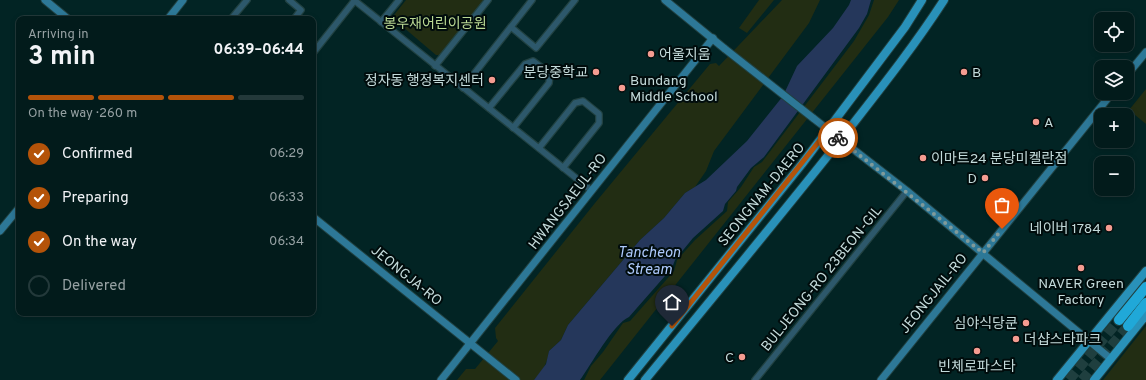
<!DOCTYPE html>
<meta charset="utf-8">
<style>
:root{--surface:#021b1b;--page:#102828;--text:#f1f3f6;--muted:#96a1a3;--line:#23393a;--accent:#b45309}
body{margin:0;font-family:Overpass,"Noto Sans KR",sans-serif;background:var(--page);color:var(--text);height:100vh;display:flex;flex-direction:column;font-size:15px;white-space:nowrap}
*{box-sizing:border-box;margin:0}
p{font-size:13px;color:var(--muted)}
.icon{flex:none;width:22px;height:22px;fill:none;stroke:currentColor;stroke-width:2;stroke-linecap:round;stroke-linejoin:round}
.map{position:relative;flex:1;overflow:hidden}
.sheet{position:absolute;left:16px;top:16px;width:300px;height:300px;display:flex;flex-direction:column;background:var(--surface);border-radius:8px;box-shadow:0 2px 6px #0003,0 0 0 1px var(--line)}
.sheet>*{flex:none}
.controls{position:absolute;left:1094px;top:12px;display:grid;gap:8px}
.controls a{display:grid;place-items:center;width:40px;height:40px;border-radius:8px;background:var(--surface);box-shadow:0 2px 6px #0003,0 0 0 1px var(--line);font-size:20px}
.pin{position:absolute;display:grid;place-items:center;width:34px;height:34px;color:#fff;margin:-41px -17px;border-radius:50% 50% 50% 0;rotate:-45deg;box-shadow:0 0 4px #0007}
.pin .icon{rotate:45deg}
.courier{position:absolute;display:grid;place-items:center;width:40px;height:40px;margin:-20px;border:3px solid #b45309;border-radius:50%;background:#fff;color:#222;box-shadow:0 1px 5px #0007}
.head em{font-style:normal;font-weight:700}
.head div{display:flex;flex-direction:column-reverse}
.head{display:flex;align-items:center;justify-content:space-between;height:68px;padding:0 12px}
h1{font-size:26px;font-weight:700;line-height:30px}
.bar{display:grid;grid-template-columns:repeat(4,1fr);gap:6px 4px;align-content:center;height:48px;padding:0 12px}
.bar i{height:5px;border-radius:3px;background:var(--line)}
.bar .on{background:var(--accent)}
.bar p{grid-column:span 4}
ol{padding:0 12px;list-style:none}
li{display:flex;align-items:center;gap:12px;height:44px}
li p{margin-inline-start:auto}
li .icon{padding:4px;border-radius:50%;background:var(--accent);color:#fff;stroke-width:4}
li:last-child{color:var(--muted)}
li i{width:22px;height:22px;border:2px solid var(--line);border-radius:50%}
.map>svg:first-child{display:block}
</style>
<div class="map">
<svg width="1146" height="380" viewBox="0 0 1146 380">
<rect width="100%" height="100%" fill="#022424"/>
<g fill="#222d13">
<polygon points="406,0 484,0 440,55 436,55 396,21 394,15"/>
<polygon points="759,0 774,0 747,33 739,28"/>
<path d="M 782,0 L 820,0 L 809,23 L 714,151 L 706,171 L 695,187 L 685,193 L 664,218 L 640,240 L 568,325 L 561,340 L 549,351 C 548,363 542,371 534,380 L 457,380 L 466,369 L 475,369 L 498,341 L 496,338 L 495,328 L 595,203 L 710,64 L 716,63 L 719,66 Z"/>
<polygon points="874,0 899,0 888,17 600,380 584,380 591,366 603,352 623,323 630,321 674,271 677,260 695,240 727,211 728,202 741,187 754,167 762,162 854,41 869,15"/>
<polygon points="1146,89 1146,124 1129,110"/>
<polygon points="1146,326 1146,380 1103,380"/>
</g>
<path fill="#25375b" d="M 851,0 L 871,0 L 867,14 L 859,28 L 764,157 L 751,168 L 737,187 L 736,191 L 725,204 L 723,211 L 693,238 L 675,260 L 672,268 L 629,317 C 613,324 591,365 580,380 L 534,380 L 546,364 L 549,351 L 561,340 L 568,325 L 640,240 L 664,218 L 685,193 L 706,180 L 747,141 L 783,96 L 797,66 L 833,28 L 849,5 Z"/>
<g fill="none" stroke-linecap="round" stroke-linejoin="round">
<g stroke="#1f3f3f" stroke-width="10" stroke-dasharray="10 5" stroke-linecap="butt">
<polyline points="1069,380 1119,320"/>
<polyline points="1082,380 1128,326"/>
</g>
<g stroke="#214141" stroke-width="8">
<g id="street">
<polyline points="289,0 301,10 294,19"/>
<polyline points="354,0 591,190"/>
<polyline points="231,19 247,0"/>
<polyline points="381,22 399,0"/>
<polyline points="511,27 536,48 575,0"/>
<polyline points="313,53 355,0"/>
<polyline points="435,66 488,0"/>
<polyline points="463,88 532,0"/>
<polyline points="489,108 525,64 533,61 550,74 549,83 513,128"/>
<polyline points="539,148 575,103 583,101 599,114 599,123 563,168"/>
<polyline points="755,380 907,191"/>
</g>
</g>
<g stroke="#214141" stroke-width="9">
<g id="secondary">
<polyline points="45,0 68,19"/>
<polyline points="665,0 725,49"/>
<polyline points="168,19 183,0"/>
<polyline points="1127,75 1146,52"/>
<polyline points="813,118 907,191 1111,359"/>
<polyline points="313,217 516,380"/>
<polyline points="0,231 19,208"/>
<polyline points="441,380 713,38"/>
<polyline points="881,380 1112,93"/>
</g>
</g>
<g stroke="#214141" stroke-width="10">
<g id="primary">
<polyline points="628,380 802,164 905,27 922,0"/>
<path d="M 645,380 C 711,300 777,220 842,138 C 877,93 913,48 944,0"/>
<polyline points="1057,380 1146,271"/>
<polyline points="1094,380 1146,315"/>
</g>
</g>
<g stroke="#214141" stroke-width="12">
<g id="highway">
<polyline points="1119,320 1146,287"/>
<polyline points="1128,326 1146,303"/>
</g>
</g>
<use href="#street" stroke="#2d586b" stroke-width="5.5"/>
<use href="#secondary" stroke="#2d7897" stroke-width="7"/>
<use href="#primary" stroke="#2991b9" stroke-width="8"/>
<use href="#highway" stroke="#20a8d8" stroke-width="10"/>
<g stroke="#214141" stroke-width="9" stroke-linecap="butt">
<polyline id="secondary-bridge" points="725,49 813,118"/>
</g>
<use href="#secondary-bridge" stroke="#2d7897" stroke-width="7"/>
</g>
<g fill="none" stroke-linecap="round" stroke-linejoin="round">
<polyline stroke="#7f9a9a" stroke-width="4" stroke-dasharray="0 7.2" points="838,138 983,253 1002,229"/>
<polyline stroke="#b45309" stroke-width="5" points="672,326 828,130 838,138"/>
</g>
<g fill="#f59c91" stroke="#000c0c" stroke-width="1.5">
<circle cx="651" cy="54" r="4"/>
<circle cx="596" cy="72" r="4"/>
<circle cx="964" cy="72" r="4"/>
<circle cx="492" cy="80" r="4"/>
<circle cx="622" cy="88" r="4"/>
<circle cx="1036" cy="122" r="4"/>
<circle cx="923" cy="158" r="4"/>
<circle cx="985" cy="178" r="4"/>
<circle cx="1109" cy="228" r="4"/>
<circle cx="1081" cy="268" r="4"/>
<circle cx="1026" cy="323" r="4"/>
<circle cx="1016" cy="339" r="4"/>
<circle cx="977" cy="351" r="4"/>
<circle cx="742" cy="357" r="4"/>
</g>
<g text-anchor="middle" stroke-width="4" stroke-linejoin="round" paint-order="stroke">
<g font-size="14" fill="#bad994" stroke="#000c0c">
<text x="435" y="28">봉우재어린이공원</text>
</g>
<g font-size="14" fill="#c3dada" stroke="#000c0c" text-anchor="start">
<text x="659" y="59">어울지움</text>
<text x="588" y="77" text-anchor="end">분당중학교</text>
<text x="972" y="77">B</text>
<text x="484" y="85" text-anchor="end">정자동 행정복지센터</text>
<text x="630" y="85">Bundang<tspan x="630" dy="16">Middle School</tspan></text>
<text x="1044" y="127">A</text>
<text x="931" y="163">이마트24 분당미켈란점</text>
<text x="977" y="183" text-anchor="end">D</text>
<text x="1101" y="233" text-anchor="end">네이버 1784</text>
<text x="1081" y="288" text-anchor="middle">NAVER Green<tspan x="1081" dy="16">Factory</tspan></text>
<text x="1018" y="328" text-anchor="end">심야식당쿤</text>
<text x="1024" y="344">더샵스타파크</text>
<text x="734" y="362" text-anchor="end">C</text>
<text x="977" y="371" text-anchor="middle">빈체로파스타</text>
</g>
<g font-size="14" fill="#c3dada" stroke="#000c0c">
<text transform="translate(761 194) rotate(-51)" y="5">SEONGNAM-DAERO</text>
<text transform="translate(567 201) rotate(-52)" y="5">HWANGSAEUL-RO</text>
<text transform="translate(407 275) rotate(39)" y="5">JEONGJA-RO</text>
<text transform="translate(821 278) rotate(-51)" y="5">BULJEONG-RO 23BEON-GIL</text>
<text transform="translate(933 293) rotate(-51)" y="5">JEONGJAIL-RO</text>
</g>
<g font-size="15" font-style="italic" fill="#adc9fc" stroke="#000c0c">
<text x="649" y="257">Tancheon<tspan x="649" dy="17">Stream</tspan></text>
</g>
</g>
</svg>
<div class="controls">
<a><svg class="icon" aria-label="locate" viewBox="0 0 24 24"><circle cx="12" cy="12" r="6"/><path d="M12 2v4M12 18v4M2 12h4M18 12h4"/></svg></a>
<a><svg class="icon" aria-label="layers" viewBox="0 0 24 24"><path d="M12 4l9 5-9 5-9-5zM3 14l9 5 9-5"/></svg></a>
<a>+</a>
<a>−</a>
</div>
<div class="pin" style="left:1002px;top:229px;background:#ea580c"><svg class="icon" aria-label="bag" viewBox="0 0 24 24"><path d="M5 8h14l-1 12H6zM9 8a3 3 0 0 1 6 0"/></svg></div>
<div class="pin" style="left:672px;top:326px;background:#1f2937"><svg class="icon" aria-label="home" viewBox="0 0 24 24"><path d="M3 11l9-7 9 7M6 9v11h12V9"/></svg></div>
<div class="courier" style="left:838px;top:138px"><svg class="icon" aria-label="bike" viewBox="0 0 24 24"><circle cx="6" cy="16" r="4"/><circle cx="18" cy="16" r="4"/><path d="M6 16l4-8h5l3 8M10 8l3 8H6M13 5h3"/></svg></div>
<section class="sheet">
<div class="head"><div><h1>3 min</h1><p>Arriving in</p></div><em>06:39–06:44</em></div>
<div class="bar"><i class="on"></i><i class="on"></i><i class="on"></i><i></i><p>On the way · 260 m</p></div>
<ol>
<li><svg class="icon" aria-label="check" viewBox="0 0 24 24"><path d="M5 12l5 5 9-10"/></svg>Confirmed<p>06:29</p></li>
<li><svg class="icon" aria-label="check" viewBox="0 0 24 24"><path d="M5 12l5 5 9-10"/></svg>Preparing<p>06:33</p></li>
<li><svg class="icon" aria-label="check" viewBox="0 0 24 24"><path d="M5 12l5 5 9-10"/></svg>On the way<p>06:34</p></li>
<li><i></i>Delivered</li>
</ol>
</section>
</div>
